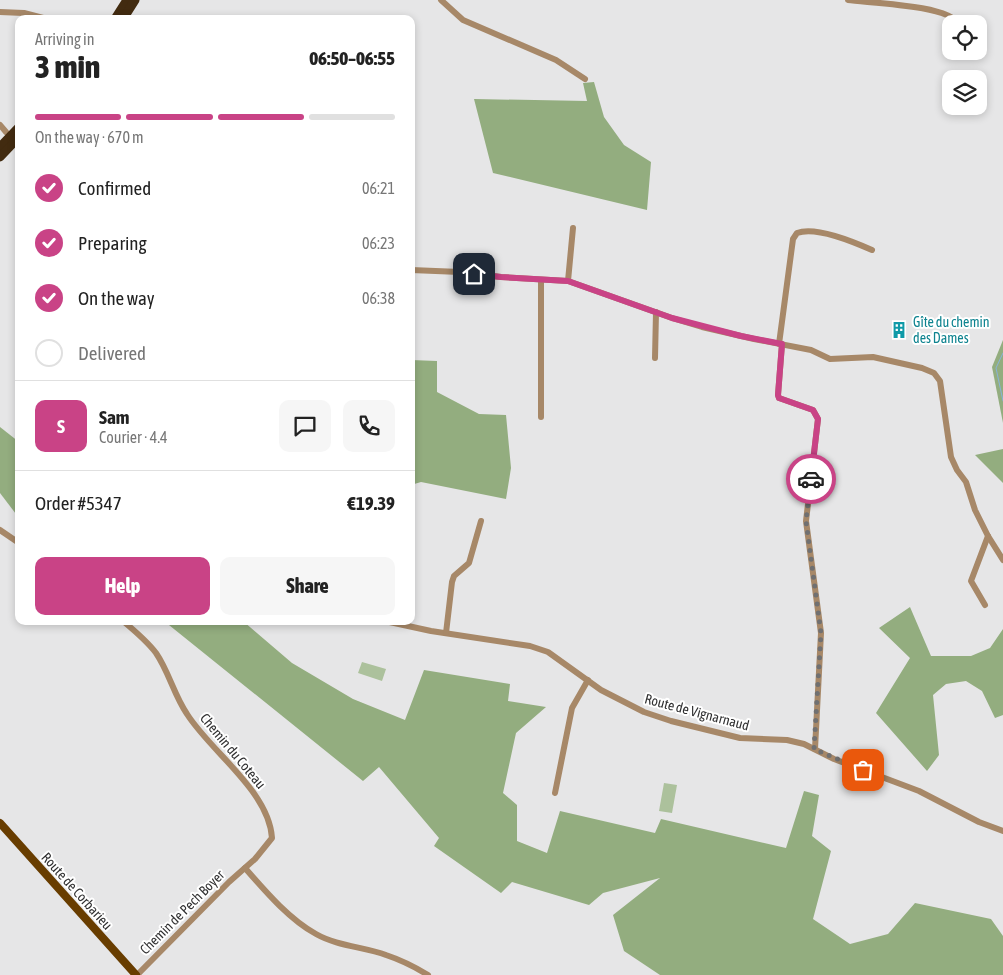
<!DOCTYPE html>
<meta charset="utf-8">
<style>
:root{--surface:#fff;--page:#f6f6f6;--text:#222;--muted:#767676;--line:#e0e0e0;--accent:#c94386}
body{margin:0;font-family:"Asap Condensed",sans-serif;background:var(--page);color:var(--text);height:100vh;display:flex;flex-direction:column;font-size:19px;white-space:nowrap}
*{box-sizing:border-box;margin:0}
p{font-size:16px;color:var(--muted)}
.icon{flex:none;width:28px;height:28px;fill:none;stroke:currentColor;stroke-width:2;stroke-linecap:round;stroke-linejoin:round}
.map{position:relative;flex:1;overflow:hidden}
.panel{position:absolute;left:15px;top:15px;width:400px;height:610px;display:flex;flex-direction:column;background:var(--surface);border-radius:10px;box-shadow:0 2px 8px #0003}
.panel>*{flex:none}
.buttons{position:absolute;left:942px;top:15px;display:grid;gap:10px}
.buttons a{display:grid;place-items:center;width:45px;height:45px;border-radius:10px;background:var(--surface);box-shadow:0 2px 8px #0003;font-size:25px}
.pin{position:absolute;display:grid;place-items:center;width:42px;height:42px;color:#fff;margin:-21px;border-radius:10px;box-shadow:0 2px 8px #0006}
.courier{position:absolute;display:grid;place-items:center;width:50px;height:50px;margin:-25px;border:4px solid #c94386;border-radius:50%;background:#fff;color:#222;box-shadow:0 1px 6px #0007}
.headline em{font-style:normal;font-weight:800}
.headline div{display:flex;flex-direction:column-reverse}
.headline{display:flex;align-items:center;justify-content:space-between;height:85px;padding:0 20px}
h1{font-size:32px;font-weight:800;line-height:38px}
.bar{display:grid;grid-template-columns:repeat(4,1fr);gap:8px 5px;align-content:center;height:60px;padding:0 20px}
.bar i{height:6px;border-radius:4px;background:var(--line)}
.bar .on{background:var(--accent)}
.bar p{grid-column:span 4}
.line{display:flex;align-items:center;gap:12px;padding:0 20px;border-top:1px solid var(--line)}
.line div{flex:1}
.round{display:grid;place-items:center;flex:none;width:52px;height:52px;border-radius:10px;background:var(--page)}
ol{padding:0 20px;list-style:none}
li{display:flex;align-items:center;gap:15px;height:55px}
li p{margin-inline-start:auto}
li .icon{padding:5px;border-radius:50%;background:var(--accent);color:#fff;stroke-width:4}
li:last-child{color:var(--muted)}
li i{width:28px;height:28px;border:2px solid var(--line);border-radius:50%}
.button{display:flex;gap:10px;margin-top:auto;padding:10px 20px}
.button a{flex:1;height:58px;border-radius:10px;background:var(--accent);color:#fff;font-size:20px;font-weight:800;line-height:58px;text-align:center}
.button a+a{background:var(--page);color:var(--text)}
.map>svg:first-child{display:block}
</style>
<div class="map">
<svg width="1003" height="975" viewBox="0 0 1003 975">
<rect width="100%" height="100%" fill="#e6e6e7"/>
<g fill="#acc19c">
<polygon points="362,662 386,669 382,681 358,673"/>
<polygon points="664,783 677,785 672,813 659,811"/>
</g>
<g fill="#93ad7f">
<polygon points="594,82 604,117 624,145 651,162 647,210 493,173 474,99 587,101 583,83"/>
<polygon points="1003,340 1003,423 992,367"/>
<polygon points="411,360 437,361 437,392 479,414 506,415 511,468 506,499 421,482 411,485"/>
<polygon points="0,427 19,442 19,518 0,493"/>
<polygon points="1003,449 1003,483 975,455"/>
<polygon points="910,607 931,656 971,656 990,648 1003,629 1003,715 995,718 982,691 966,681 946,684 933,695 939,755 927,771 876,713 910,658 879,628"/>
<polygon points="164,621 243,621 292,663 353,699 405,720 424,670 510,684 508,701 546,707 516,733 503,793 517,805 517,841 547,853 560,811 655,833 661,819 786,848 804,791 819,795 812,836 831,851 813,919 850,944 888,934 915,903 991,919 1003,936 1003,975 660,975 624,951 613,915 660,878 603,893 589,905 512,882 501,893 434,846 439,838 379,767 363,781"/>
</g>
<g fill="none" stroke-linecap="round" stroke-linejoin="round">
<polyline stroke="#89b2d9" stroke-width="1" points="1003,353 996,368 1003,401"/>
<g stroke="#a78868" stroke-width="6">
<polyline points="441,0 463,20 556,60 585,79"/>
<path d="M 848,0 C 869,3 950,5 958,24"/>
<polyline points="0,12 24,13 47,19"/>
<polyline points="964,51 964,56"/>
<polyline points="0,125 6,132"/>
<polyline points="411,270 460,272 501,277 568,281 672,318 702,327 754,339 811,350 830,359 873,357 922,368 934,373 940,381 951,457 957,470 966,482 975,510 988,536 1003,560"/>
<polyline points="568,281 573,228"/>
<path d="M 779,344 L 793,239 L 797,233 C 815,226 854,242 872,250"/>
<polyline points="782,344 778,395 779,398 813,410 818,419 806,521 821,633 815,749"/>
<polyline points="655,358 656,312"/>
<polyline points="541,417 541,280"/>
<polyline points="0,530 19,543"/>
<polyline points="985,605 971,581 988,536"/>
<path d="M 123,621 C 135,631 147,641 156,653 C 169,672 174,695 187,714 C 211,752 269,791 272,838 L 255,859 L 229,882 L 137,975"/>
<polyline points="385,621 431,631 530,646 548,652 601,690 644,712 671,721 740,738 787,740 804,744 834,759 919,791 979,822 1003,831"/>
<polyline points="446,633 452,582 454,576 469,563 481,521"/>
<polyline points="555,793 572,708 588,680"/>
<path d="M 245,868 C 266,892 289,919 316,934 C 337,946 364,947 386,955 C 401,960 415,967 428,975"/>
</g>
<polyline stroke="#683d00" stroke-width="8" points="0,823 136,975"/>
<g stroke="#422b10" stroke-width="9">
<polyline points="115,19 127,0"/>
<polyline points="123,19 135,0"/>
<polyline points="0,147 19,127"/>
<polyline points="0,157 19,137"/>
</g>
</g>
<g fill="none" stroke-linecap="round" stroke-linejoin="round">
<polyline stroke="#707071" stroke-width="5" stroke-dasharray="0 9" points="811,479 806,521 821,633 814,749 863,770"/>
<polyline stroke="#c94386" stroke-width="6" points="474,274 501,277 568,281 672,318 741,336 782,344 778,395 779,398 813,410 818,419 811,479"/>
</g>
<defs>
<g id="building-bare" transform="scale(1.35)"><path d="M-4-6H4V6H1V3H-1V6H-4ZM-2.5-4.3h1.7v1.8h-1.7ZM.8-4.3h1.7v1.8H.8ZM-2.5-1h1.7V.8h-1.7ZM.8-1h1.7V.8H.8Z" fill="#0f9aa8" stroke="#fff" stroke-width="2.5" paint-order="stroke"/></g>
</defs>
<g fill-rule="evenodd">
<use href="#building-bare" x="899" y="330"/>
</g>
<g text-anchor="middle" stroke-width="4" stroke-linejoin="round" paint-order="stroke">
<g font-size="14" fill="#0d838f" stroke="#fff" text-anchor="start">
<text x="913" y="327">Gîte du chemin<tspan x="913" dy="16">des Dames</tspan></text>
</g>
<g font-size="14" fill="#303031" stroke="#fff">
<text transform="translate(697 712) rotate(15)" y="5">Route de Vignarnaud</text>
<text transform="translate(233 751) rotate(50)" y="5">Chemin du Coteau</text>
<text transform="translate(77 891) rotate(48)" y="5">Route de Corbarieu</text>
<text transform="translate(182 912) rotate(-45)" y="5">Chemin de Pech Boyer</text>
</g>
</g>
</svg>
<div class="buttons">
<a><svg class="icon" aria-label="locate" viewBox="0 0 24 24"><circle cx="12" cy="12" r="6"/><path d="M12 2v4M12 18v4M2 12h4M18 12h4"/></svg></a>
<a><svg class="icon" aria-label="layers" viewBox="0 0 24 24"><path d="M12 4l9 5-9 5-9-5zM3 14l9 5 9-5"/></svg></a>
</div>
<div class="pin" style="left:863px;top:770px;background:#ea580c"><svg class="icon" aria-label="bag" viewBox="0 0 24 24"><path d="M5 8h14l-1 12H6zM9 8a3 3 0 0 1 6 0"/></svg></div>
<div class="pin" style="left:474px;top:274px;background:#1f2937"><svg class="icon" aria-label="home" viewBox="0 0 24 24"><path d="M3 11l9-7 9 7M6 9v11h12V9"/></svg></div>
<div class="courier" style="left:811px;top:479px"><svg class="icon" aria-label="car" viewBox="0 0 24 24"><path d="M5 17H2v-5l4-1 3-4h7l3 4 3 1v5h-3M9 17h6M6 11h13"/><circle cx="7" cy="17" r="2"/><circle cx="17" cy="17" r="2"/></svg></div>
<section class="panel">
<div class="headline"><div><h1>3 min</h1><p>Arriving in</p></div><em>06:50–06:55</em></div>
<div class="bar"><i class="on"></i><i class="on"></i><i class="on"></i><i></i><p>On the way · 670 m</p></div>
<ol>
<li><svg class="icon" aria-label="check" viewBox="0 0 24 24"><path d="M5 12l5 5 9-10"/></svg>Confirmed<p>06:21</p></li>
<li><svg class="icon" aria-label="check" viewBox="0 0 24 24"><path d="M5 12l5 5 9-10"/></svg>Preparing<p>06:23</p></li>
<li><svg class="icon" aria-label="check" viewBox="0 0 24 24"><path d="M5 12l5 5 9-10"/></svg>On the way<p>06:38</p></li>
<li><i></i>Delivered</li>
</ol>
<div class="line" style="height:90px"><b class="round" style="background:var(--accent);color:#fff">S</b><div><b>Sam</b><p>Courier · 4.4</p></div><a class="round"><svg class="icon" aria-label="chat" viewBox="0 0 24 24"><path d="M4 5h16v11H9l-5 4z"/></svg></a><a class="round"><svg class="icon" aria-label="phone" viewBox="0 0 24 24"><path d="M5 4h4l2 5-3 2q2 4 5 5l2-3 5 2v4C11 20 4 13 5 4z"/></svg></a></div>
<div class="line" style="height:65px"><div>Order #5347</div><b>€19.39</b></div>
<div class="button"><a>Help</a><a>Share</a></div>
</section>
</div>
